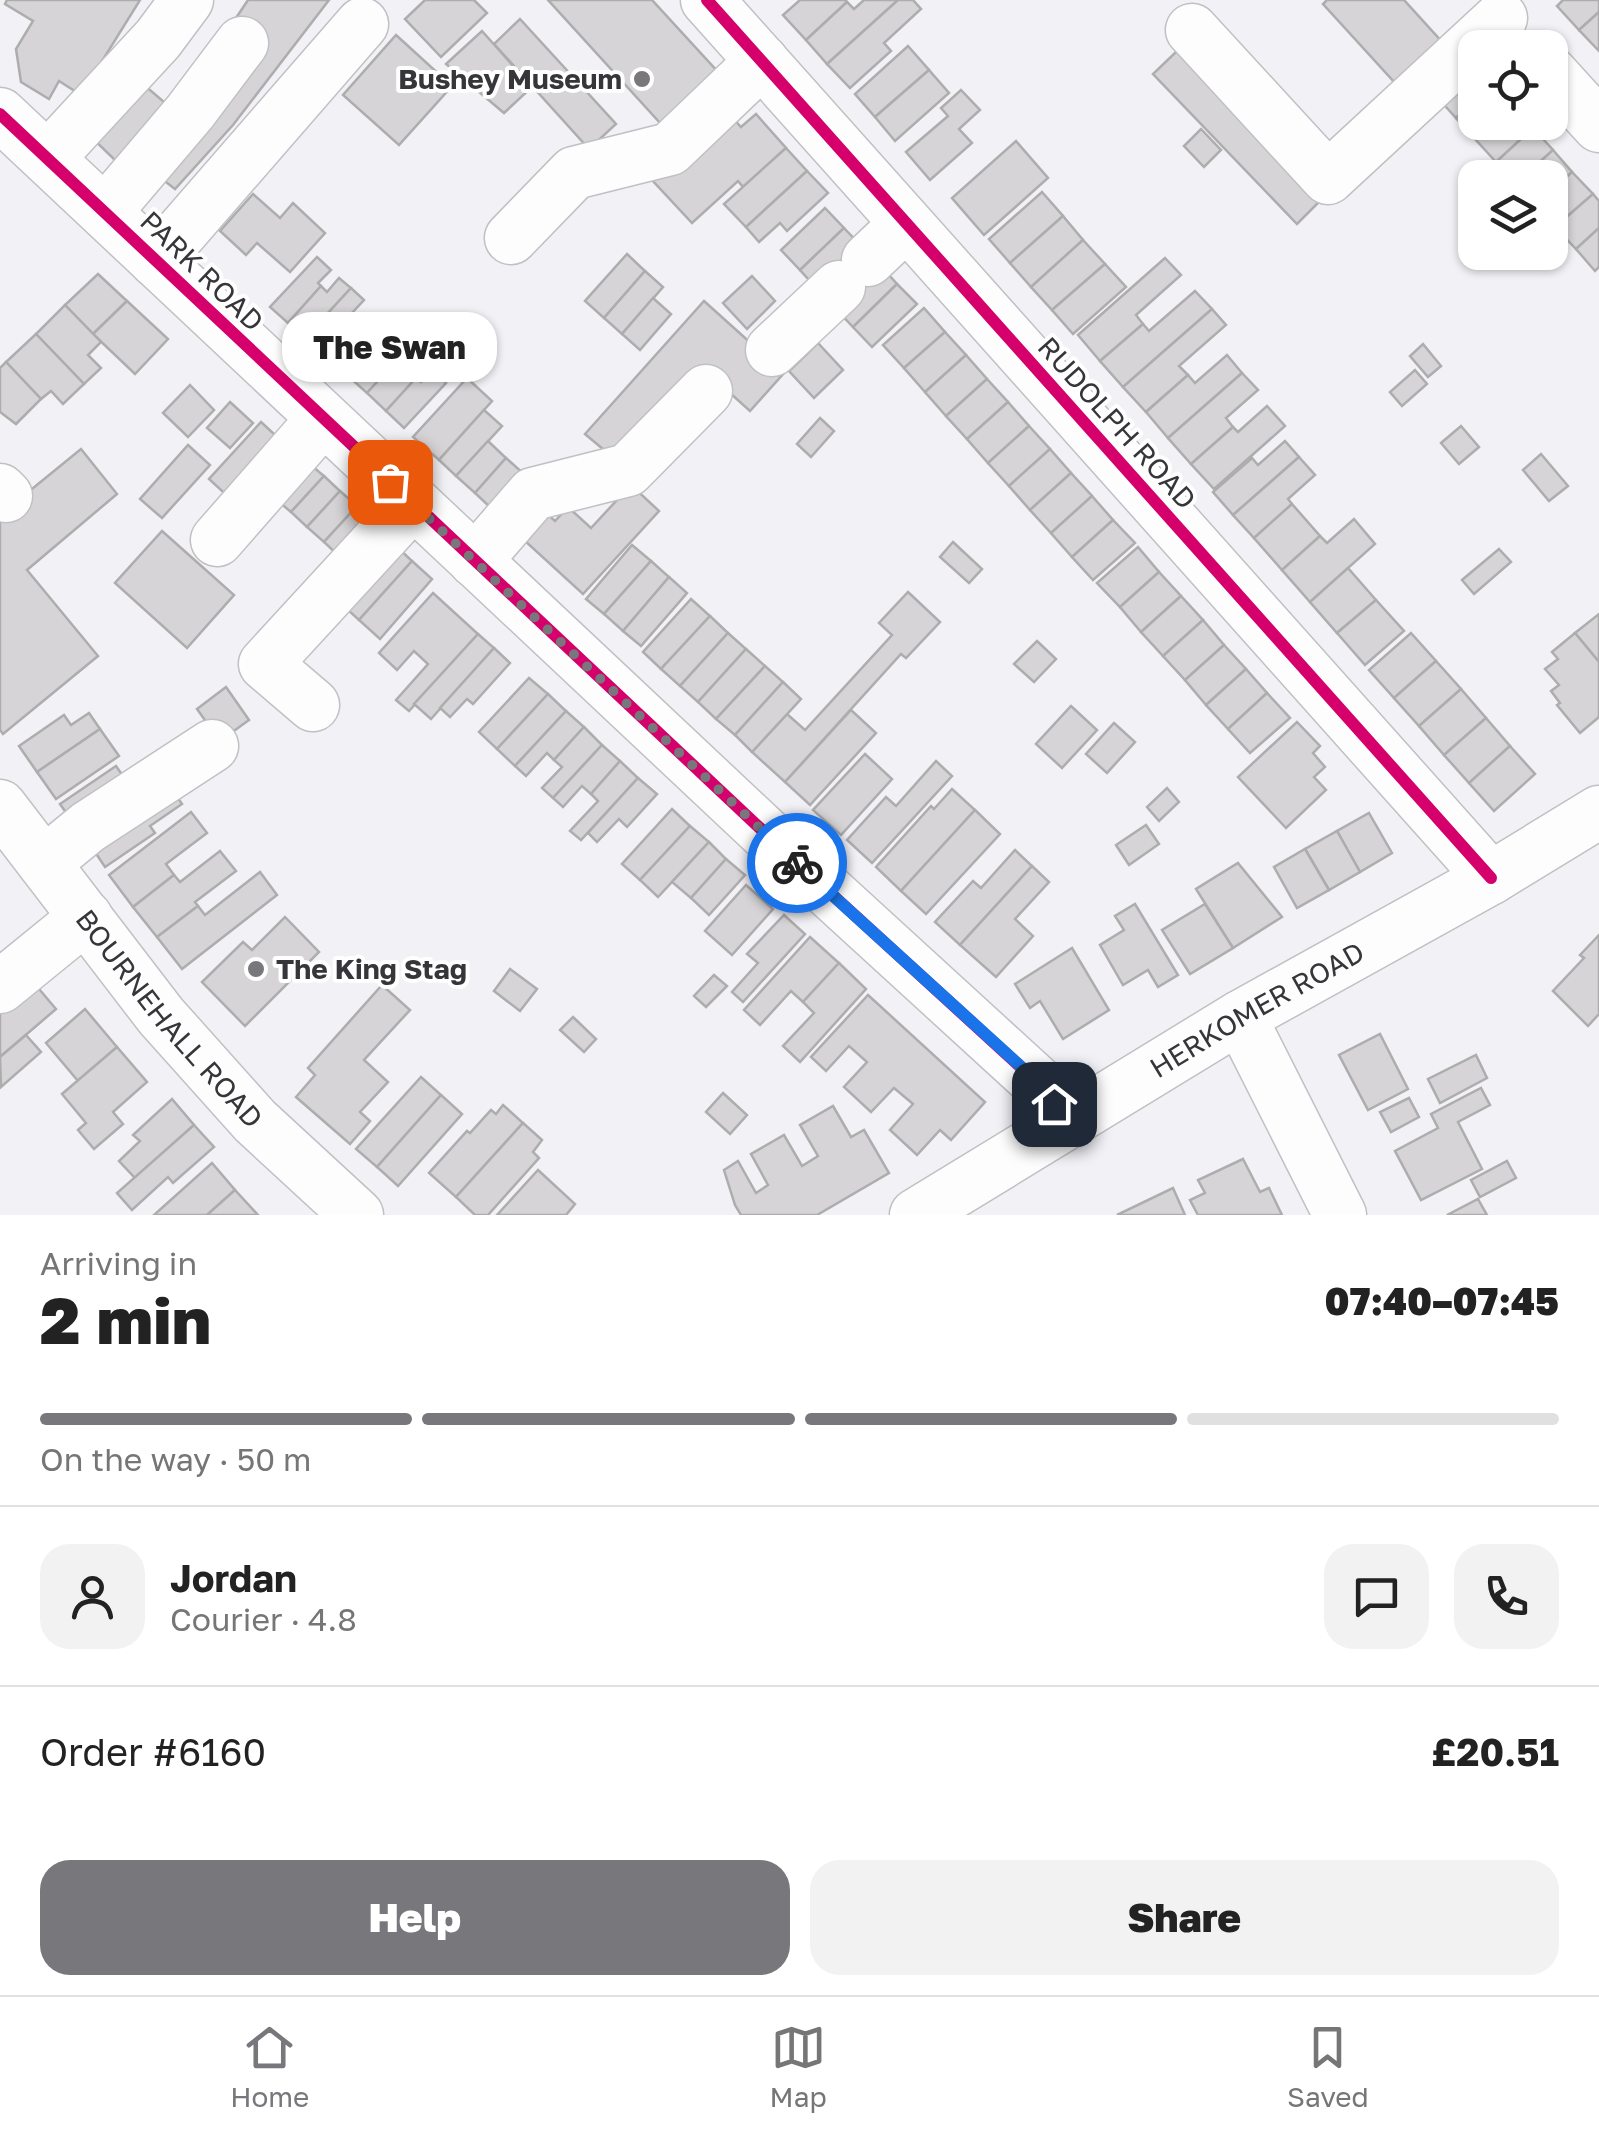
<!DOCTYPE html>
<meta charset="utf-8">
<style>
:root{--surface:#fff;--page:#f2f2f2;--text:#222;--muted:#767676;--line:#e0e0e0;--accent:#77777c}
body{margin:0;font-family:"Golos Text",sans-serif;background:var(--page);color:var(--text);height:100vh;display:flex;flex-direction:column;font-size:38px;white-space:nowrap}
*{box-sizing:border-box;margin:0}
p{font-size:32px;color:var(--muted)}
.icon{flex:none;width:55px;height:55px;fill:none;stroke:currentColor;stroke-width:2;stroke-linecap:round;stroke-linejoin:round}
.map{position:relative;height:1215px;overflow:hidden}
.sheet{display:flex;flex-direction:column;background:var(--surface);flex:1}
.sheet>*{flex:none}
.buttons{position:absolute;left:1458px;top:30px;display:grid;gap:20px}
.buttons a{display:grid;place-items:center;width:110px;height:110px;border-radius:20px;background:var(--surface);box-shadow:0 2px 8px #0004;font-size:50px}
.pin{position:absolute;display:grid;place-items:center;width:85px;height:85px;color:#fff;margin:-42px;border-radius:20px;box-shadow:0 5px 15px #0006}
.courier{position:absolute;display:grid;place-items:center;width:100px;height:100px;margin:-50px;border:8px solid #1a73e8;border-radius:50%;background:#fff;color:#222;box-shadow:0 2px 12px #0007}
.bubble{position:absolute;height:70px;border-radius:30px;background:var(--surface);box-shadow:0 2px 8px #0004;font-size:32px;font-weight:800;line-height:70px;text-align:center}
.head em{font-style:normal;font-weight:800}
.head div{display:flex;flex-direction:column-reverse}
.head{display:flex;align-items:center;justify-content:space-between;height:170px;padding:0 40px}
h1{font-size:65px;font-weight:800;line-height:75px}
.bar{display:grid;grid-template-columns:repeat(4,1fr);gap:15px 10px;align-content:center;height:120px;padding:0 40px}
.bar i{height:12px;border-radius:8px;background:var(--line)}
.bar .selected{background:var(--accent)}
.bar p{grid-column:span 4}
.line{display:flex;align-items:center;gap:25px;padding:0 40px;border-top:2px solid var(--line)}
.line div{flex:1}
.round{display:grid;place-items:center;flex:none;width:105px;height:105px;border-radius:30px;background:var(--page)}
.button{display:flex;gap:20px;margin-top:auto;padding:20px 40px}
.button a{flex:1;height:115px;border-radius:30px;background:var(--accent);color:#fff;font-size:40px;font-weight:800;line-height:115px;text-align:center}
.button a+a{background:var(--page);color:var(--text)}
.menu{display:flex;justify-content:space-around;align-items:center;height:140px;border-top:2px solid var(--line);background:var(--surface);font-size:28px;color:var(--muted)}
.menu a{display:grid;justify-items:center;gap:5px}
.menu .selected{color:var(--accent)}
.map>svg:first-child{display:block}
</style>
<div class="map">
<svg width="1599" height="1215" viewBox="0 0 1599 1215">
<rect width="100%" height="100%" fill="#f1f1f6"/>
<g fill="#d6d4d6" stroke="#aeadae" stroke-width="2.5">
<polygon points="7,0 140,0 81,95 59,81 49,99 21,82 16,49 33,21 5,4"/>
<polygon points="248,0 329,0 233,125 175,189 153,172 230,27"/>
<polygon points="425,0 474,0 487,13 441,57 405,19"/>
<polygon points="548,0 652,0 718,72 661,124"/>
<polygon points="800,0 845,0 847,2 806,40 783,15"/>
<polygon points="864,0 898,0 827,64 806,40 847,2 854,9"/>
<polygon points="898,0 913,0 921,9 884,43 891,51 850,88 827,64"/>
<polygon points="1327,0 1404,0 1443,43 1396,84 1323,4"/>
<polygon points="1563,0 1599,0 1599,12 1579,30 1557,6"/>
<polygon points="1599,12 1599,51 1579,30"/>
<polygon points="520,19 616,124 589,149 494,44"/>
<polygon points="482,31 532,87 504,113 446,64"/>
<polygon points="396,35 452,86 399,145 343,95"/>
<polygon points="908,46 929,70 875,117 855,94"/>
<polygon points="1177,51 1321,200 1297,224 1153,74"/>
<polygon points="1475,64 1475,101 1456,118 1436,96"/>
<polygon points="929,70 949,93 895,141 875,117"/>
<polygon points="137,79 170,107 119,164 89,135"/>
<polygon points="961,90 980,110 959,129 972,143 930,180 906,152 948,116 941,108"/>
<polygon points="1475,101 1475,122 1495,122 1476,140 1456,118"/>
<polygon points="727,112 741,127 756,114 786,148 743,187 738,181 692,223 652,180"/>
<polygon points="1495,122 1528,122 1533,128 1496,162 1476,140"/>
<polygon points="1533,128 1553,150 1522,178 1510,178 1496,162"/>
<polygon points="1201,129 1221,150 1204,167 1184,146"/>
<polygon points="1016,141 1048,178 984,235 952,198"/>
<polygon points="786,148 807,171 746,227 724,204"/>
<polygon points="1553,150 1572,172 1550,192 1550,178 1522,178"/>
<polygon points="807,171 828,193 787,231 780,223 759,242 746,227"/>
<polygon points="1572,172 1593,194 1555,227 1550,221 1550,192"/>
<polygon points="1042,192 1063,216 1010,263 989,239"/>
<polygon points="253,194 280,218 293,203 325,233 290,272 257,243 246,255 220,231"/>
<polygon points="1593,194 1599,201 1599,228 1576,249 1555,227"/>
<polygon points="825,208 844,228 800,270 781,250"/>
<polygon points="1063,216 1083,240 1031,287 1010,263"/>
<polygon points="844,228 864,249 819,291 800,270"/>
<polygon points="1599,228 1599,267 1595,271 1576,249"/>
<polygon points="1083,240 1105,264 1052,310 1031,287"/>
<polygon points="627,254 645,271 604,318 585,301"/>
<polygon points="317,257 331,270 318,283 321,286 288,323 270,307"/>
<polygon points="1165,258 1181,275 1136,315 1143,324 1100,361 1078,335"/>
<polygon points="879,264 897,284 853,327 834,307"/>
<polygon points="1105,264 1126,287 1073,334 1052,310"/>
<polygon points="645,271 663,287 622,334 604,318"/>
<polygon points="98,274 127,301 93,334 65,305"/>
<polygon points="752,276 775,301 747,329 723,303"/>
<polygon points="339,278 351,288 305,338 288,323 321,286 327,292"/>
<polygon points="897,284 917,304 872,347 853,327"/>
<polygon points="351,288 364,300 351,314 356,318 322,354 305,338"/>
<polygon points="1195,291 1212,309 1123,387 1100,361 1143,324 1149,331"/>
<polygon points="653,298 671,314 640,350 622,334"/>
<polygon points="127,301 168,339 135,374 93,334"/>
<polygon points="704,301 784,373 750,411 700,366 616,460 585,434"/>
<polygon points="65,305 101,342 88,355 101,368 84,384 36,334"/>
<polygon points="924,308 945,332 904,368 883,345"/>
<polygon points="1212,309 1226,325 1179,366 1188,375 1146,412 1123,387"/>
<polygon points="380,321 390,330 348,376 329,358 359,326 368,334"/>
<polygon points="390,330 409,347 367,393 348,376"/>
<polygon points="945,332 966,355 925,392 904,368"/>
<polygon points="36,334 84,384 63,404 51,391 41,399 6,362"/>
<polygon points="818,343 843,370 814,398 789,371"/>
<polygon points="1423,344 1441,366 1428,377 1410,356"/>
<polygon points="966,355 987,379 946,416 925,392"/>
<polygon points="1227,355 1242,373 1168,438 1146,412 1188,375 1195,383"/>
<polygon points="397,360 416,378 386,411 367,393"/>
<polygon points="6,362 41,399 16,424 0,412 0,368"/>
<polygon points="1415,370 1427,384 1402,406 1390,392"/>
<polygon points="432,371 446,383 404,428 386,411 416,378 421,382"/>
<polygon points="1242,373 1258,390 1226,418 1233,427 1191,464 1168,438"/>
<polygon points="467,378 492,401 439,460 413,437"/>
<polygon points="987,379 1008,402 967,439 946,416"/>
<polygon points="190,385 214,410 188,437 163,413"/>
<polygon points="230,402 253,423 230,448 207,428"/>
<polygon points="1008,402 1029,426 988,463 967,439"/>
<polygon points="1267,406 1285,426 1214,489 1191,464 1233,427 1238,432"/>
<polygon points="484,410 502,426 456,476 439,460"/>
<polygon points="820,418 834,431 811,457 797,444"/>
<polygon points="261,422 287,446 235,503 209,479"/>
<polygon points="1029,426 1050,449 1009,486 988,463"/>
<polygon points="1461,426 1479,447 1459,464 1441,443"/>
<polygon points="488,441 506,458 475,493 456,476"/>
<polygon points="1285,441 1299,457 1233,515 1213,492 1252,458 1258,465"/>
<polygon points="188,445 210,465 162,518 140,499"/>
<polygon points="81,449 117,494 27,570 98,656 3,734 0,730 0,515"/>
<polygon points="1050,449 1071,473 1030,510 1009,486"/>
<polygon points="1541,454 1568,486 1549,501 1523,470"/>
<polygon points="1299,457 1315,475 1288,499 1292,504 1254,538 1233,515"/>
<polygon points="506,458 524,474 493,510 475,493"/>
<polygon points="306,461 324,476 291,512 273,497"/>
<polygon points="1071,473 1092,496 1051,533 1030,510"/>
<polygon points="324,476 340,491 307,527 291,512"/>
<polygon points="631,485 659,511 583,594 513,530 537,505 555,521 568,507 591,528"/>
<polygon points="340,491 357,506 324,542 307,527"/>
<polygon points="1092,496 1113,520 1072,557 1051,533"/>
<polygon points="1292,504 1320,536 1282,570 1254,538"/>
<polygon points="357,506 374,522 341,558 324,542"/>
<polygon points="1354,519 1375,544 1310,602 1282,570 1320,536 1327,543"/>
<polygon points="1113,520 1135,543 1093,580 1072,557"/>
<polygon points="162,531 234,595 187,648 115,583"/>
<polygon points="392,542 412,561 359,620 338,601"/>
<polygon points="953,542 982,569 969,583 940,557"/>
<polygon points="632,545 651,561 604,614 586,599"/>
<polygon points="1138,547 1159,572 1120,607 1097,583"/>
<polygon points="1499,549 1511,562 1474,594 1462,580"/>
<polygon points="412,561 432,579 380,639 359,620"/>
<polygon points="651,561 669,577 623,631 604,614"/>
<polygon points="1348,568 1376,600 1337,633 1310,602"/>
<polygon points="1159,572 1181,596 1141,632 1120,607"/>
<polygon points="669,577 687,593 641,646 623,631"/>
<polygon points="908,592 940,622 906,658 901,654 785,782 752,752 787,714 805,730 892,635 879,623"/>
<polygon points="433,593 478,634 409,711 396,700 428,664 414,651 397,670 379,653"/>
<polygon points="1181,596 1203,620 1163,656 1141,632"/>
<polygon points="691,599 710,616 661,669 643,652"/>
<polygon points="1376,600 1404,631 1365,665 1337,633"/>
<polygon points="1599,614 1599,662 1575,633"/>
<polygon points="710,616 728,633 680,686 661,669"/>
<polygon points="1203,620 1224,645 1185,680 1163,656"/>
<polygon points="728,633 746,649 698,702 680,686"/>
<polygon points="1411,633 1436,661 1394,698 1369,670"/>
<polygon points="1575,633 1599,662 1599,717 1580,733 1557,705 1560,703 1551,691 1559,685 1545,669 1558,659 1552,652"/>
<polygon points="478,634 494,648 431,719 414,704"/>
<polygon points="1037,641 1056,659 1034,682 1014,664"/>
<polygon points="1224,645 1246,669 1206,705 1185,680"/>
<polygon points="494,648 510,663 473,704 467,699 450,717 440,708"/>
<polygon points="746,649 765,666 716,719 698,702"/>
<polygon points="1436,661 1461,689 1419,726 1394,698"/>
<polygon points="765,666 783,682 735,735 716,719"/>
<polygon points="1246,669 1267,693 1228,729 1206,705"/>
<polygon points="529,678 548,694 497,749 479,732"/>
<polygon points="783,682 801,699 752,752 735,735"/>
<polygon points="226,687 249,720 220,741 197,709"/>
<polygon points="1461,689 1486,718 1444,755 1419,726"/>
<polygon points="1267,693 1290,718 1250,753 1228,729"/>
<polygon points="548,694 566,711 515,766 497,749"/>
<polygon points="1071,706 1097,730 1062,768 1036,744"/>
<polygon points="851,710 876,733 810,805 785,782"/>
<polygon points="566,711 584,727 554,760 547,753 526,776 515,766"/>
<polygon points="89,713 100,729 37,772 19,746 64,715 71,725"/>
<polygon points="1486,718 1510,746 1469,783 1444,755"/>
<polygon points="1297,722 1320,746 1313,753 1325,767 1314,777 1326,790 1286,828 1238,777"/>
<polygon points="1114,723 1135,742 1107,773 1086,754"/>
<polygon points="584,727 602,745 553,798 542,788 562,767 554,760"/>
<polygon points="100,729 119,756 56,799 37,772"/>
<polygon points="602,745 620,761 591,794 582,786 563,807 553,798"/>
<polygon points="1510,746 1535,774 1494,811 1469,783"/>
<polygon points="865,754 892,779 841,835 813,810"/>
<polygon points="620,761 638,778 581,840 570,831 598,801 591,794"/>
<polygon points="936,761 952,776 872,863 847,840 886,797 896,806"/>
<polygon points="116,766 132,789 77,828 60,804"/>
<polygon points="638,778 657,794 627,827 619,819 597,842 588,833"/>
<polygon points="168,784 182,804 150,826 155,833 105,867 87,840"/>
<polygon points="1167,788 1179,802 1159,821 1147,807"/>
<polygon points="952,789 975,810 901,891 876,867 931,806 934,809"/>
<polygon points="672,809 690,826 640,880 622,864"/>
<polygon points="975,810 1000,834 926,914 901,891"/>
<polygon points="191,812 207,833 166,864 174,875 133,907 109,875"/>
<polygon points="1369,813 1392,853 1360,872 1337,831"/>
<polygon points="1146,825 1159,844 1129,865 1116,845"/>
<polygon points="690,826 709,842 658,897 640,880"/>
<polygon points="1337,831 1360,872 1329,890 1305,849"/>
<polygon points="709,842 726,859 691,898 672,882"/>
<polygon points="1305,849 1329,890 1297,908 1274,867"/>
<polygon points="1015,850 1032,866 960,945 935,922 973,881 981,888"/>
<polygon points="220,851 236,871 195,902 198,906 157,937 133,907 174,875 180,882"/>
<polygon points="726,859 745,875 709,915 691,898"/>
<polygon points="1238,863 1282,917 1233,948 1196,889"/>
<polygon points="1032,866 1049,882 1015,919 1033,936 996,977 960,945"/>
<polygon points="260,872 277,895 182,969 157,937 198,906 205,915"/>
<polygon points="746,885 773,909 732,955 705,931"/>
<polygon points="1135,904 1178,975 1158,987 1148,970 1123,985 1100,945 1124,930 1115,916"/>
<polygon points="1205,904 1233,948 1190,974 1162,930"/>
<polygon points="784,915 805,934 743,1002 732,992 758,963 747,954"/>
<polygon points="285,917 319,952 245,1026 202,982 243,942 252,950"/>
<polygon points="1599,935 1599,1014 1588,1026 1553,991 1584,958 1580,955"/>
<polygon points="810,937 839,963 803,1002 791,991 760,1025 744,1010"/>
<polygon points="1072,948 1109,1010 1063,1039 1040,1001 1030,1008 1015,984"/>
<polygon points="839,963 866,989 800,1062 783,1046 814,1013 803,1002"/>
<polygon points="510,969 537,989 520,1011 494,991"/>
<polygon points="714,975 727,986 706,1007 694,996"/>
<polygon points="34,983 56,1009 0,1057 0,1012"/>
<polygon points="382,985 410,1010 364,1060 388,1082 360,1112 370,1121 350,1144 296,1097 315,1075 308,1068"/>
<polygon points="868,995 985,1102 951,1140 940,1130 917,1155 890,1130 913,1104 894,1088 871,1112 844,1087 867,1062 849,1046 826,1071 811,1057"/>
<polygon points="85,1009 117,1047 78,1081 46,1043"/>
<polygon points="573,1017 596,1039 584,1052 560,1030"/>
<polygon points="1380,1034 1408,1089 1368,1110 1339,1055"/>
<polygon points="26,1035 41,1052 1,1087 0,1057"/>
<polygon points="117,1047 147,1082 113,1112 123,1124 94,1149 78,1130 86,1123 62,1094"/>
<polygon points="1476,1055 1487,1078 1440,1103 1428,1079"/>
<polygon points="421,1077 441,1095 377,1167 356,1149"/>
<polygon points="1481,1088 1490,1105 1458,1122 1482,1169 1421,1200 1395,1151 1438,1128 1431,1114"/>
<polygon points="723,1093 747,1115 730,1134 706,1112"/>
<polygon points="441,1095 462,1114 398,1186 377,1167"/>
<polygon points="1409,1098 1419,1117 1391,1132 1380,1112"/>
<polygon points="172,1099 194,1125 135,1178 119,1161 140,1141 133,1135"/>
<polygon points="503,1105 523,1123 456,1197 429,1173 467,1131 470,1133 491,1110 496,1114"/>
<polygon points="833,1106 851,1137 864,1130 889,1173 817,1215 741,1215 735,1205 724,1170 738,1161 756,1193 768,1185 751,1154 784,1135 802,1166 818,1156 800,1125"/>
<polygon points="523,1123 542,1140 533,1152 539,1158 488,1215 475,1215 456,1197"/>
<polygon points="194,1125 214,1147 173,1183 168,1177 132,1210 117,1193"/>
<polygon points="1243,1159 1260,1192 1269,1188 1282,1215 1198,1215 1190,1200 1205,1193 1198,1180"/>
<polygon points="1507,1161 1516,1178 1480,1197 1471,1180"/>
<polygon points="212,1163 235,1190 207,1215 154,1215"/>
<polygon points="538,1170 575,1204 566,1215 497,1215"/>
<polygon points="1173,1188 1185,1215 1117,1215"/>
<polygon points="235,1190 258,1215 207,1215"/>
<polygon points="1478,1199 1487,1215 1447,1215"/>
</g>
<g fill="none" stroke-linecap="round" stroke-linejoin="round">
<g stroke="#c0c1c4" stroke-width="55">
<g id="minor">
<polyline points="707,0 1491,878"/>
<polyline points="1192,30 1328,178 1501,18"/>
<polyline points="1550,72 1599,126"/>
<polyline points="0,114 779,846 1037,1082 1067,1122"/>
<polyline points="49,157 158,39 187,0"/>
<polyline points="105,212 190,112 242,43"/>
<polyline points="511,238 574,173 670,149 762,61"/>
<polyline points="868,260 906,224"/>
<polyline points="156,261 362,24"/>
<polyline points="772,350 839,287"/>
<polyline points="0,490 6,496"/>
<polyline points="217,540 323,419"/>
<polyline points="475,561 533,494 628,470 706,391"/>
<polyline points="313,705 265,664 413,503"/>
<path id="s1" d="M 0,806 L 161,1016 L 255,1121 L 357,1215"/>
<polyline points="44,863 88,827 212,746"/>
<polyline points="0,987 86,917"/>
<polyline points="1240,1017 1340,1215"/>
<path id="s2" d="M 916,1215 L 1240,1017 L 1491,878 L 1599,812"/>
</g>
</g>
<use href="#minor" stroke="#fdfdfe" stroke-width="52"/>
<g stroke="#fefefe" stroke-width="19">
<g id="cycleway">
<polyline points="707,0 1491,878"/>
<polyline points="0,114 779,846 1037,1082 1067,1122"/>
</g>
</g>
<use href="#cycleway" stroke="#d6006c" stroke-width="12"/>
</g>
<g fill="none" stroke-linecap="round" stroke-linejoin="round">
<polyline stroke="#77777c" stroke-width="10" stroke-dasharray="0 18" points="390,482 797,863"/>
<polyline stroke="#1a73e8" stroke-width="12" points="797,863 1038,1082 1054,1104"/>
</g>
<g fill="#77777c" stroke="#fefefe" stroke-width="4">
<circle cx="642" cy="79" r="10"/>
<circle cx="256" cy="969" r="10"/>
</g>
<g text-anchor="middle" stroke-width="8" stroke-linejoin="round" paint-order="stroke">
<g font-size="28" font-weight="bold" fill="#36363a" stroke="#fefefe" text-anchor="end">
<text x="622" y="89">Bushey Museum</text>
<text x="276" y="979" text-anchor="start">The King Stag</text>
</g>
<g font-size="28" fill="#36363a" stroke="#fefefe">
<text transform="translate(202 271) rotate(44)" y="10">PARK ROAD</text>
<text transform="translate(1117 423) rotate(48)" y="10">RUDOLPH ROAD</text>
<text dy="10" stroke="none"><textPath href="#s2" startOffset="398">HERKOMER ROAD</textPath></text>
<text dy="10" stroke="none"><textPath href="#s1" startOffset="272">BOURNEHALL ROAD</textPath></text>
</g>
</g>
</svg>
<div class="buttons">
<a><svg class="icon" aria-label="locate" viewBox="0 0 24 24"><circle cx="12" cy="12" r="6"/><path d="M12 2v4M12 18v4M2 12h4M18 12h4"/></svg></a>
<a><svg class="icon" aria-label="layers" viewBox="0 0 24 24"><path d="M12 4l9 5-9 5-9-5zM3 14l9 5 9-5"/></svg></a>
</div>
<div class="pin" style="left:390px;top:482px;background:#ea580c"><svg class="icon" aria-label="bag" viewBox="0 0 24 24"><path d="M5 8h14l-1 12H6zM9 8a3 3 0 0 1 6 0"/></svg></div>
<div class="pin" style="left:1054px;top:1104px;background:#1f2937"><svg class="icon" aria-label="home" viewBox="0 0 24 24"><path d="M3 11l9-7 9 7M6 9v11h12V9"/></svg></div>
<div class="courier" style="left:797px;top:863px"><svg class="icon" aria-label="bike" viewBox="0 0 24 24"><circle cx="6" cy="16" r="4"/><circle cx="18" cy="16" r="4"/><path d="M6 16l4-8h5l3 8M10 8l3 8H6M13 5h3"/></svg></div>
<div class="bubble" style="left:282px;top:312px;width:215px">The Swan</div>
</div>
<section class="sheet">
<div class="head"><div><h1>2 min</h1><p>Arriving in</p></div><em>07:40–07:45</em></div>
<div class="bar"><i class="selected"></i><i class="selected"></i><i class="selected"></i><i></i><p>On the way · 50 m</p></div>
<div class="line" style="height:180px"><a class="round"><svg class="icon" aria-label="person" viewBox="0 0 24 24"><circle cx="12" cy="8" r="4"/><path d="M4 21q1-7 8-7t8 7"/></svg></a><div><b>Jordan</b><p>Courier · 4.8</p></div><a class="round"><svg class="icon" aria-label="chat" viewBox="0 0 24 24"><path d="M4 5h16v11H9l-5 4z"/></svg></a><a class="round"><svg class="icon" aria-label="phone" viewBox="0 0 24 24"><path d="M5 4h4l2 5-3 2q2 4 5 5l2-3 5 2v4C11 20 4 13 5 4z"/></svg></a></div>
<div class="line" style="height:130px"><div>Order #6160</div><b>£20.51</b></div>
<div class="button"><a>Help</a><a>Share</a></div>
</section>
<nav class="menu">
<a class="selected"><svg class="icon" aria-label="home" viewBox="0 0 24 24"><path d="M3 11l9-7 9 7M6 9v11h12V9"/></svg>Home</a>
<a><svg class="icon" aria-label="map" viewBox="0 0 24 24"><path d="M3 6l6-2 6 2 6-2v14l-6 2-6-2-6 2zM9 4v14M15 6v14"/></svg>Map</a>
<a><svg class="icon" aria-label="saved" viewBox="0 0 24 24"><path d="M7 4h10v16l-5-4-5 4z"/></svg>Saved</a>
</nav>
